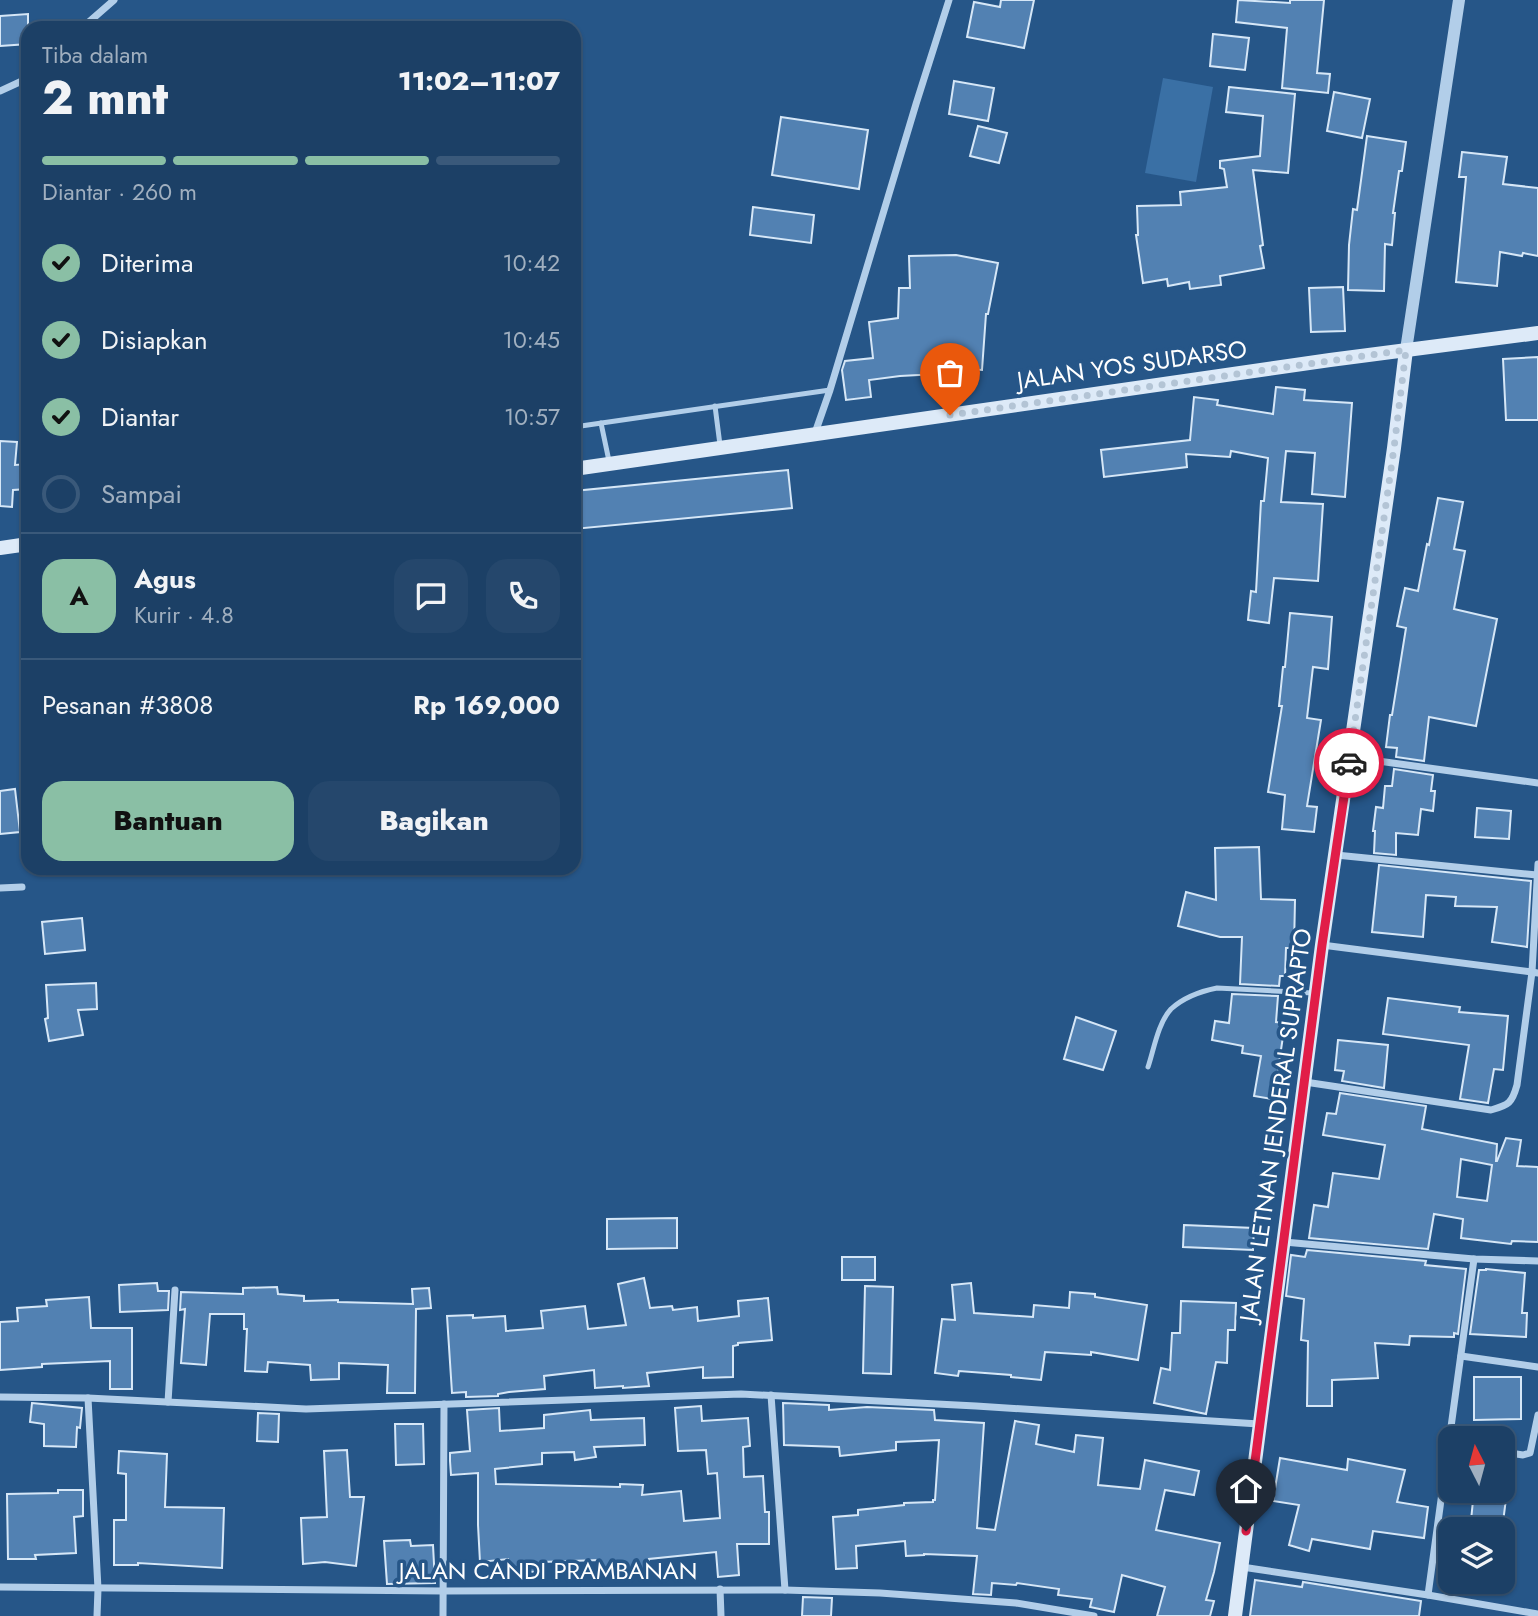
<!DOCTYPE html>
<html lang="id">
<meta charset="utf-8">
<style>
:root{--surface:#1c4066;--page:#25476c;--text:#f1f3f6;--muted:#a0afbf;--line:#3a597a;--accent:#8abfa5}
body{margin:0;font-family:Jost,sans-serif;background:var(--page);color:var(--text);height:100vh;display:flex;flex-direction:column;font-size:26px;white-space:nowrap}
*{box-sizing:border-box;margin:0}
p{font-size:23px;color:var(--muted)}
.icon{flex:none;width:38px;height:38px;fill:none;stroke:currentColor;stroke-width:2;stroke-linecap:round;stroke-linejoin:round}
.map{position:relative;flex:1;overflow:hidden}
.details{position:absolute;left:21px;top:21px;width:560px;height:854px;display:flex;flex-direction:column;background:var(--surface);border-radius:21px;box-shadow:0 2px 5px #0004,0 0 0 2px var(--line)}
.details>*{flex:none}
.needle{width:46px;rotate:354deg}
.fabs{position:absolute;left:1438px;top:1426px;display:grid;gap:14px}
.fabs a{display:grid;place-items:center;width:77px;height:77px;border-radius:14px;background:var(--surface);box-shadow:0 2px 5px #0004,0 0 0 2px var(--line);font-size:35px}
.pin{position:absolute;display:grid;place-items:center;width:60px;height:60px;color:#fff;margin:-72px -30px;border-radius:50% 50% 50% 0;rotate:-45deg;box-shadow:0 0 7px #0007}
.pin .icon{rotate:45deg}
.courier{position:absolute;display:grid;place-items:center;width:70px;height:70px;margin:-35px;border:5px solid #e11d48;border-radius:50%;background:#fff;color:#222;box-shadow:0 2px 9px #0007}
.overview em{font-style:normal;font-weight:800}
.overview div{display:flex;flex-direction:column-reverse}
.overview{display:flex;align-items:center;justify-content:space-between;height:119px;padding:0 21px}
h1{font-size:46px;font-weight:800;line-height:52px}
.bar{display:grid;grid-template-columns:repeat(4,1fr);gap:10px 7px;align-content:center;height:84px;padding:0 21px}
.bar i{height:9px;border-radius:5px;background:var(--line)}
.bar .active{background:var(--accent)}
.bar p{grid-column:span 4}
.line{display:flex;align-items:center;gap:18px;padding:0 21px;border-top:2px solid var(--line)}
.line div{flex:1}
.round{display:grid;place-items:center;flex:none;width:74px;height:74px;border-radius:21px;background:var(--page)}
ol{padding:0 21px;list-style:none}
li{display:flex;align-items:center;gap:21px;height:77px}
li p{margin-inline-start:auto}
li .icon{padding:7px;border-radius:50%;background:var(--accent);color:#111;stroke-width:4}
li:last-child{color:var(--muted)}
li i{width:38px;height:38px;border:4px solid var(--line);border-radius:50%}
.cta{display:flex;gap:14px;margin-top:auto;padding:14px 21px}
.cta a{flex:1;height:80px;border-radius:21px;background:var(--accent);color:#111;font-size:28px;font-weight:800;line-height:80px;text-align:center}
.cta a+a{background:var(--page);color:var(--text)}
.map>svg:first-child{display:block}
</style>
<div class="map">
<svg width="1538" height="1616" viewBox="0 0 1538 1616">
<rect width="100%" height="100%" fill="#265688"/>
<polygon fill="#3a70a5" points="1163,78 1213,87 1196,182 1145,173"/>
<g fill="#5281b2" stroke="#d6e7f7" stroke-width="2" fill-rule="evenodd">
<polygon points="1001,0 1034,0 1024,48 967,37 974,2 1000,7"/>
<polygon points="1238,0 1290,3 1290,0 1324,0 1317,73 1330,74 1328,93 1282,88 1287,28 1236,22"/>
<polygon points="28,14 28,44 0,46 0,16"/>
<polygon points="1213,34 1249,38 1245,70 1210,66"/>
<polygon points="954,81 994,88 988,121 949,114"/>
<polygon points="1229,87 1295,94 1288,173 1253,170 1263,245 1260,246 1264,268 1220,276 1221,285 1190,289 1189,282 1168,286 1167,279 1143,283 1136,235 1138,235 1137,206 1181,205 1180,192 1227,187 1224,169 1220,168 1220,161 1260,156 1263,116 1226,112"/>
<polygon points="1334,92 1370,99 1362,138 1327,131"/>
<polygon points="781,117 868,130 859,189 772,175"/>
<polygon points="978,126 1007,133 999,163 970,156"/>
<polygon points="1367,136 1406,142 1402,171 1399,171 1393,213 1395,213 1392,245 1385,244 1384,291 1348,290 1349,245 1353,209 1357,210"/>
<polygon points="1462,152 1507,157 1503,184 1538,188 1538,256 1523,253 1522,256 1500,252 1497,286 1456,282 1466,177 1459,177"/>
<polygon points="753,207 814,215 811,243 750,235"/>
<polygon points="956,255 998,263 988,314 986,314 982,370 955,368 956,373 900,376 869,380 871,397 846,400 842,370 845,361 873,358 869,322 898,318 899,288 910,288 909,256"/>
<polygon points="1343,287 1345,331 1311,332 1309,288"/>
<polygon points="1538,357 1538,420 1506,420 1503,359"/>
<polygon points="1276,387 1305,390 1304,400 1352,403 1345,497 1312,494 1315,453 1286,451 1281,502 1323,504 1318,581 1274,578 1269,623 1248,620 1251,591 1256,592 1261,501 1264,501 1268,458 1231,451 1230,457 1186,454 1187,467 1104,477 1101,450 1190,440 1194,397 1218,400 1217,405 1273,414"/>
<polygon points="0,441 17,442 15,465 28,464 28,489 13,490 12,507 0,506"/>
<polygon points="788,470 792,508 574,529 574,491"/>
<polygon points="1438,498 1463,502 1454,549 1465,551 1454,609 1497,619 1476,726 1429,717 1424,761 1396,757 1397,748 1386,747 1390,715 1392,715 1406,628 1397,626 1405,588 1418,591 1427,544 1429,545"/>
<polygon points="1290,613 1332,617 1328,669 1313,667 1307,718 1321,720 1307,806 1317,807 1314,832 1282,829 1285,795 1268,792 1282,706 1279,706 1283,667 1285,667"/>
<polygon points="1394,769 1433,775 1431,791 1435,791 1433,811 1421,809 1418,835 1396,833 1396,855 1374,853 1375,831 1373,831 1376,807 1383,808 1385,786 1392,786"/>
<polygon points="15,789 20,832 0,834 0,791"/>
<polygon points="1477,808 1511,811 1509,839 1475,837"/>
<polygon points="1259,847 1261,899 1295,900 1294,948 1286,948 1285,976 1280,976 1279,986 1240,984 1242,937 1220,937 1178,926 1186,892 1216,900 1215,848"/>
<polygon points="1379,865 1531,881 1527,947 1492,942 1497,907 1455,906 1456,897 1426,895 1423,937 1372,932"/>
<polygon points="82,918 85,950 45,954 42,922"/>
<polygon points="96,983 97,1009 78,1010 83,1035 49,1041 45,1019 48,1018 46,985"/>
<polygon points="1232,994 1278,996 1276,1022 1285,1023 1278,1070 1283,1071 1278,1100 1254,1096 1261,1056 1242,1053 1243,1046 1212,1040 1215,1021 1229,1023"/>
<polygon points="1388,998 1460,1007 1459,1012 1508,1016 1503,1070 1494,1069 1488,1103 1460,1099 1469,1045 1383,1034"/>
<polygon points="1076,1017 1116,1031 1103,1070 1064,1059"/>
<polygon points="1338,1040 1388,1045 1384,1088 1342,1081 1344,1071 1335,1070"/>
<path d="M 1340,1093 L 1426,1106 L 1422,1129 L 1497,1144 L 1496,1161 L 1497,1161 L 1506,1138 L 1521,1140 L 1517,1166 L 1538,1167 L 1538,1242 L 1512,1241 L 1511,1244 L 1461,1238 L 1463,1219 L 1434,1214 L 1428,1249 L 1309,1238 L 1314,1205 L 1328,1207 L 1333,1173 L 1379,1179 L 1385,1145 L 1323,1135 L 1327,1113 L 1336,1114 ZM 1461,1159 L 1492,1165 L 1487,1201 L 1457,1197 Z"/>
<polygon points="677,1218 677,1248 607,1249 607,1219"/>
<polygon points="1184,1225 1254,1228 1253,1250 1183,1247"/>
<polygon points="1307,1250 1426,1261 1425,1265 1466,1269 1458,1334 1454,1333 1454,1337 1410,1336 1409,1345 1375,1343 1378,1378 1332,1380 1332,1406 1307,1406 1308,1341 1301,1340 1304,1299 1286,1296 1291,1255 1305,1257"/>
<rect x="842" y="1257" width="33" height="23"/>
<polygon points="1486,1269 1525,1273 1522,1313 1527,1313 1526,1337 1470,1334 1479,1270 1486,1270"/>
<polygon points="644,1278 650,1308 672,1306 673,1310 697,1307 698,1321 739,1316 738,1301 768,1298 772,1340 738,1343 738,1345 733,1346 733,1377 703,1378 703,1367 647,1373 649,1386 623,1388 623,1386 595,1388 594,1370 544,1376 545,1389 509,1392 498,1394 498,1396 466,1397 466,1392 452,1393 447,1316 473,1315 473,1318 505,1316 506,1331 543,1328 541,1311 585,1306 588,1329 626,1325 618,1284"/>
<polygon points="157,1283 158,1291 169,1291 168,1310 120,1312 119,1285"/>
<polygon points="971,1283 974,1313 1033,1317 1034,1305 1069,1308 1070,1292 1095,1294 1095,1297 1147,1305 1138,1360 1091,1352 1091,1355 1045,1352 1041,1380 1011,1377 1011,1375 959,1371 958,1376 935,1373 942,1319 955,1320 952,1285"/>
<polygon points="865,1286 893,1287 891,1374 863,1373"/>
<polygon points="277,1287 278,1294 304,1296 304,1301 338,1300 338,1302 413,1304 412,1289 429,1288 431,1308 416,1309 415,1393 387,1393 388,1365 339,1363 339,1379 311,1380 310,1365 268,1362 267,1372 245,1371 247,1329 244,1329 244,1314 210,1314 206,1365 181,1363 185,1309 180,1310 181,1292 243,1294 243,1288"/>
<polygon points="89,1297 91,1328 132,1328 132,1389 110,1389 110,1361 42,1364 42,1367 0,1370 0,1322 18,1321 17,1308 47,1306 46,1300"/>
<polygon points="1181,1301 1236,1303 1235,1330 1228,1330 1227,1363 1216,1362 1206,1414 1154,1403 1161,1368 1170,1370 1172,1333 1180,1333"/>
<polygon points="1474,1377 1521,1377 1521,1419 1474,1420"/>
<polygon points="32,1403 82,1408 80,1428 77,1427 76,1447 44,1446 44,1424 30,1422"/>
<polygon points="783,1403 829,1405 829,1410 867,1407 934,1410 935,1420 984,1423 977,1528 995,1530 1015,1421 1039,1425 1036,1444 1074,1452 1076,1435 1103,1438 1098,1485 1140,1489 1145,1460 1199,1471 1194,1495 1165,1490 1156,1530 1220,1543 1214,1572 1206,1600 1214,1601 1210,1616 1157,1616 1165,1587 1122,1575 1114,1612 1090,1607 1092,1599 1058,1595 1059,1589 1017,1583 1016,1585 992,1583 991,1595 973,1594 977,1556 924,1554 924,1555 906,1556 905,1541 856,1546 857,1568 836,1569 833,1517 858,1515 858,1510 904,1505 904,1503 933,1502 933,1500 935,1500 939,1440 896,1442 896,1450 840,1456 839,1447 784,1445"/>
<polygon points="701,1406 702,1421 748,1418 750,1446 743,1447 744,1477 763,1476 765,1512 769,1512 769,1544 737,1544 739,1575 718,1577 716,1552 649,1559 649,1574 626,1575 626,1569 598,1569 598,1560 542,1562 542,1572 508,1571 508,1559 480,1562 478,1525 478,1473 451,1475 450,1461 450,1453 470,1451 467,1410 499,1408 500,1431 544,1428 544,1415 590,1410 591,1420 644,1418 645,1445 594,1447 596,1457 575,1460 574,1452 542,1453 542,1464 495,1469 496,1484 620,1487 620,1484 643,1485 642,1495 681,1491 684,1521 720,1518 717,1473 708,1474 706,1450 678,1451 675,1408"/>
<polygon points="258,1413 279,1414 278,1442 257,1441"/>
<polygon points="395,1424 423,1424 424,1464 396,1465"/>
<polygon points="347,1450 350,1497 364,1497 356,1566 325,1562 303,1564 301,1518 327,1517 324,1451"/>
<polygon points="119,1451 167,1454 165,1507 224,1508 222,1568 138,1563 138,1565 114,1565 114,1520 126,1520 126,1474 118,1473"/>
<polygon points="1280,1458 1347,1470 1348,1459 1405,1470 1397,1502 1428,1507 1424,1538 1373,1531 1370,1549 1312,1539 1309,1551 1289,1545 1299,1505 1273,1501"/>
<polygon points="58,1490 83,1490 83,1516 74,1517 76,1553 35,1555 36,1559 8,1559 7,1494 58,1493"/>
<polygon points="1474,1491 1507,1491 1502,1530 1470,1530"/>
<polygon points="410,1540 411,1546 433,1545 435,1583 387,1584 384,1541"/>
<polygon points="1255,1580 1302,1587 1303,1582 1421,1601 1419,1616 1250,1616"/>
<polygon points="803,1597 832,1598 831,1616 802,1616"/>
</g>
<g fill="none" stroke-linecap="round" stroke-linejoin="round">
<g stroke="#b2cee9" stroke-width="5">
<polyline points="715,406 720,445"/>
<polyline points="601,423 609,461"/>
<polyline points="574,427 830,390"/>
<path d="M 1148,1067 C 1154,1049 1158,1023 1171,1009 C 1183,998 1202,991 1217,988 L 1313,993"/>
</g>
<g stroke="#b2cee9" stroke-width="7">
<polyline points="82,28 114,0"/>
<polyline points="0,91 24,80 28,76"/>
<polyline points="815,433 830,390 916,104 949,0"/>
<polyline points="1349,757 1538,783"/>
<polyline points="1336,855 1537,875"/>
<polyline points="0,888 22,887"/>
<polyline points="1322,945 1532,972 1538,864"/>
<path d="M 1305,1082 L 1491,1110 C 1509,1105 1512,1103 1517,1085 L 1532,972 L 1538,973"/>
<polyline points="1284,1242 1474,1259 1538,1261"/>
<polyline points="1461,1356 1538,1367"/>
<polyline points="771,1395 785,1590"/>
<polyline points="0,1397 88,1398 306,1409 741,1394 976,1406 1259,1424"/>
<polyline points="88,1398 98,1589 97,1616"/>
<polyline points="168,1402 175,1290"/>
<polyline points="1503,1452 1523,1455 1530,1453 1538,1415"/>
<polyline points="1242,1567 1428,1595 1538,1614"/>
<polyline points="0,1587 443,1591 785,1590 880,1593 1016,1603 1094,1616"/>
<polyline points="720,1589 721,1616"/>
<polyline points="1428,1595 1474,1259"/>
<polyline points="443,1616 444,1404"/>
</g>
<polyline stroke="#b2cee9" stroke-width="12" points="1406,350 1459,0"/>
<g stroke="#ddeaf8" stroke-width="14">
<polyline points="574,469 1330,360 1538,333"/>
<polyline points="0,548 28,544"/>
<polyline points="1235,1616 1322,945 1394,448 1406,350"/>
</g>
</g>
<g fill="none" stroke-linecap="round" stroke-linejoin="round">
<polyline stroke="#b3c4d5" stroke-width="7" stroke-dasharray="0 12.6" points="950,415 1406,350 1394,448 1349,763"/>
<polyline stroke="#e11d48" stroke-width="9" points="1246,1531 1322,945 1349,763"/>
</g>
<g text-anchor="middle" stroke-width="7" stroke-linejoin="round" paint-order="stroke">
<g font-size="24" fill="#fff" stroke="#265688">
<text transform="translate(1132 365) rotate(-8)" y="8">JALAN YOS SUDARSO</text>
<text transform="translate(1276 1125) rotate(-82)" y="8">JALAN LETNAN JENDERAL SUPRAPTO</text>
<text x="548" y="1579">JALAN CANDI PRAMBANAN</text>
</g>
</g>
</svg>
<div class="fabs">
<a><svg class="needle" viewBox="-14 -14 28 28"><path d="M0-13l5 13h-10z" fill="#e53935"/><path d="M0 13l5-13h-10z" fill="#a0afbf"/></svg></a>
<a><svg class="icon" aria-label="layers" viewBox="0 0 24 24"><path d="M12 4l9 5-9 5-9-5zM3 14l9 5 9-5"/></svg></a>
</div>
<div class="pin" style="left:950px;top:415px;background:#ea580c"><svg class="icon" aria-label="bag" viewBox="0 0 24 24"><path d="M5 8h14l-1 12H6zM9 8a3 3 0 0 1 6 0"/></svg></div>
<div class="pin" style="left:1246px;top:1531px;background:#1f2937"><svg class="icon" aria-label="home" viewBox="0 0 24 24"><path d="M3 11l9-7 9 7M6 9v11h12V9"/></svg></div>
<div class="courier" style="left:1349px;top:763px"><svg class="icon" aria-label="car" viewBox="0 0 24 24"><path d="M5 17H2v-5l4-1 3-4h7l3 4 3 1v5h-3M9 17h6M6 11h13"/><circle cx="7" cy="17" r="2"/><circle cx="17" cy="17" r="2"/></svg></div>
<section class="details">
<div class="overview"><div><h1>2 mnt</h1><p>Tiba dalam</p></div><em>11:02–11:07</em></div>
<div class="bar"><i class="active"></i><i class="active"></i><i class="active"></i><i></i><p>Diantar · 260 m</p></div>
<ol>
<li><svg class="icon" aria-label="check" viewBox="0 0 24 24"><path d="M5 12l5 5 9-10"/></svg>Diterima<p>10:42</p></li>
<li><svg class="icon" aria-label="check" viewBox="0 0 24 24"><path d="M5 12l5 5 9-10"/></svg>Disiapkan<p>10:45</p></li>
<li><svg class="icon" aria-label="check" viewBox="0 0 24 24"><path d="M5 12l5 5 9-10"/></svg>Diantar<p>10:57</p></li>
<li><i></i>Sampai</li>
</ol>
<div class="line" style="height:126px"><b class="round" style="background:var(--accent);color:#111">A</b><div><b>Agus</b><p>Kurir · 4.8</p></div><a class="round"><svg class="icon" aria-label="chat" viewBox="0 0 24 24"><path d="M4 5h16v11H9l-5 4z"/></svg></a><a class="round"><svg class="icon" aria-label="phone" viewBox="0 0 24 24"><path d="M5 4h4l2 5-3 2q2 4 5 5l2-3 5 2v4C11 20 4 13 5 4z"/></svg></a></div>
<div class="line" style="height:91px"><div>Pesanan #3808</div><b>Rp 169,000</b></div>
<div class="cta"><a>Bantuan</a><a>Bagikan</a></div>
</section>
</div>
